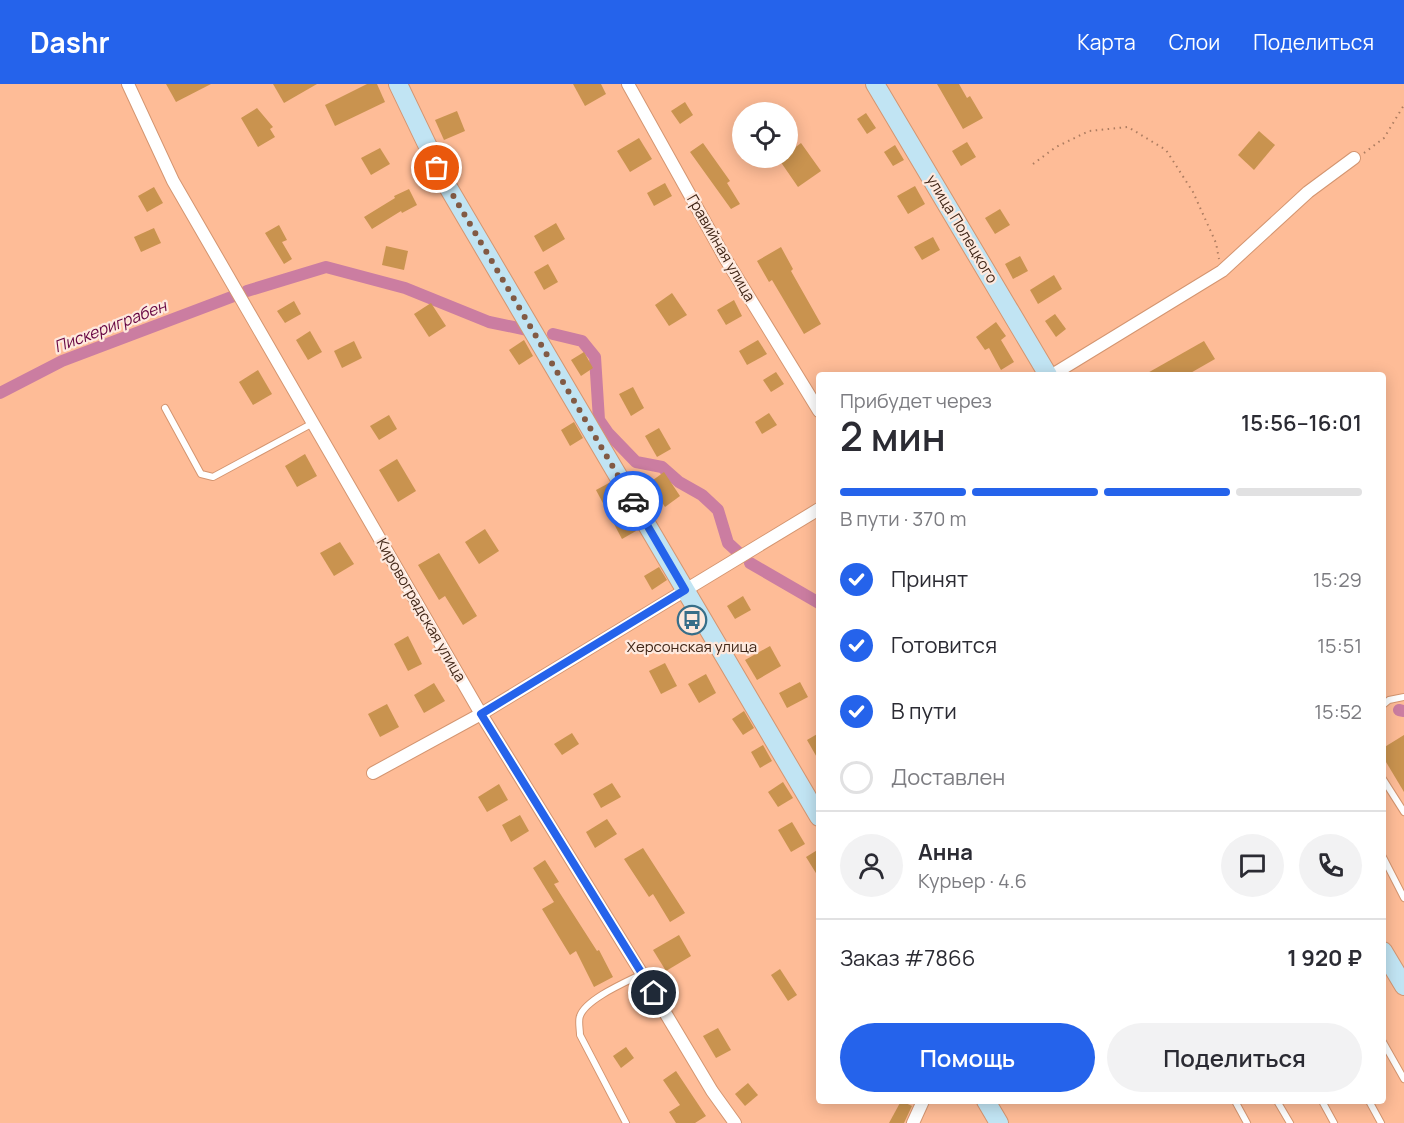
<!DOCTYPE html>
<html lang="ru">
<meta charset="utf-8">
<style>
:root{--surface:#fff;--page:#f2f2f3;--text:#2b2b33;--muted:#7c7c81;--line:#e1e1e2;--accent:#2563eb}
body{margin:0;font-family:Manrope,sans-serif;background:var(--page);color:var(--text);height:100vh;display:flex;flex-direction:column;font-size:22px;white-space:nowrap}
*{box-sizing:border-box;margin:0}
p{font-size:20px;color:var(--muted)}
.icon{flex:none;width:33px;height:33px;fill:none;stroke:currentColor;stroke-width:2;stroke-linecap:round;stroke-linejoin:round}
.map{position:relative;flex:1;overflow:hidden}
.side{position:absolute;left:816px;top:288px;width:570px;height:732px;display:flex;flex-direction:column;background:var(--surface);border-radius:6px;box-shadow:0 3px 15px #0003}
.side>*{flex:none}
.tools{position:absolute;left:732px;top:18px;display:grid;gap:12px}
.tools a{display:grid;place-items:center;width:66px;height:66px;border-radius:50%;background:var(--surface);box-shadow:0 3px 15px #0003;font-size:30px}
.pin{position:absolute;display:grid;place-items:center;width:51px;height:51px;color:#fff;margin:-26px;border:3px solid #fff;border-radius:50%;box-shadow:0 2px 6px #0007}
.courier{position:absolute;display:grid;place-items:center;width:60px;height:60px;margin:-30px;border:4px solid #2563eb;border-radius:50%;background:#fff;color:#222;box-shadow:0 2px 8px #0007}
.summary em{font-style:normal;font-weight:600}
.summary div{display:flex;flex-direction:column-reverse}
.summary{display:flex;align-items:center;justify-content:space-between;height:102px;padding:0 24px}
h1{font-size:39px;font-weight:600;line-height:45px}
.bar{display:grid;grid-template-columns:repeat(4,1fr);gap:9px 6px;align-content:center;height:72px;padding:0 24px}
.bar i{height:8px;border-radius:4px;background:var(--line)}
.bar .active{background:var(--accent)}
.bar p{grid-column:span 4}
.line{display:flex;align-items:center;gap:15px;padding:0 24px;border-top:2px solid var(--line)}
.line div{flex:1}
.round{display:grid;place-items:center;flex:none;width:63px;height:63px;border-radius:32px;background:var(--page)}
ol{padding:0 24px;list-style:none}
li{display:flex;align-items:center;gap:18px;height:66px}
li p{margin-inline-start:auto}
li .icon{padding:6px;border-radius:50%;background:var(--accent);color:#fff;stroke-width:4}
li:last-child{color:var(--muted)}
li i{width:33px;height:33px;border:3px solid var(--line);border-radius:50%}
.cta{display:flex;gap:12px;margin-top:auto;padding:12px 24px}
.cta a{flex:1;height:69px;border-radius:36px;background:var(--accent);color:#fff;font-size:24px;font-weight:600;line-height:69px;text-align:center}
.cta a+a{background:var(--page);color:var(--text)}
header{display:flex;align-items:center;gap:36px;box-sizing:border-box;height:84px;padding:0 30px;background:var(--accent);color:#fff}
header strong{font-size:28px}
nav{display:flex;gap:33px;margin-inline-start:auto;font-size:21px}
.map>svg:first-child{display:block}
</style>
<header>
<strong>Dashr</strong>
<nav><a>Карта</a><a>Слои</a><a>Поделиться</a></nav>
</header>
<div class="map">
<svg width="1404" height="1039" viewBox="0 0 1404 1039">
<rect width="100%" height="100%" fill="#febc97"/>
<g fill="none" stroke-linecap="round" stroke-linejoin="round">
<g stroke="#cb7da1" stroke-width="12">
<polyline points="247,207 326,183 405,204 489,238 528,246"/>
<polyline points="553,250 582,257 595,273 599,336 608,349 636,378 662,383 679,398 702,411 718,426 728,459 740,470"/>
<polyline points="0,309 62,277 234,212"/>
<polyline points="750,479 819,519"/>
<polyline points="1399,626 1404,627"/>
</g>
</g>
<g fill="#c9934f">
<polygon points="166,0 211,0 176,18"/>
<polygon points="273,0 317,0 284,19"/>
<polygon points="367,0 377,0 385,18 335,42 325,21"/>
<polygon points="573,0 601,0 606,10 585,22"/>
<polygon points="937,0 959,0 967,14 970,12 983,34 963,45"/>
<polygon points="685,18 693,31 680,40 671,27"/>
<polygon points="257,24 273,43 270,45 275,53 258,63 241,34"/>
<polygon points="457,27 465,47 444,56 435,36"/>
<polygon points="866,29 876,44 867,50 857,35"/>
<polygon points="1259,47 1275,61 1254,86 1238,71"/>
<polygon points="639,54 652,75 630,88 617,67"/>
<polygon points="967,58 976,73 961,82 952,67"/>
<polygon points="703,59 730,97 727,99 740,120 731,125 690,68"/>
<polygon points="801,59 821,87 798,103 778,74 788,74 788,69"/>
<polygon points="895,61 904,76 893,82 884,68"/>
<polygon points="380,64 390,80 371,91 361,74"/>
<polygon points="665,99 672,112 654,122 647,109"/>
<polygon points="915,102 925,120 908,130 897,112"/>
<polygon points="154,103 163,119 147,128 138,112"/>
<polygon points="409,105 417,121 402,129 401,127 372,145 364,133 395,114 394,112"/>
<polygon points="1000,125 1010,141 995,150 985,134"/>
<polygon points="556,139 565,155 543,168 534,152"/>
<polygon points="279,141 287,156 282,158 292,175 284,180 265,149"/>
<polygon points="154,144 161,159 141,168 134,153"/>
<polygon points="933,153 940,166 922,176 914,163"/>
<polygon points="386,162 408,167 404,186 382,181"/>
<polygon points="781,163 793,185 791,187 821,240 804,250 772,196 769,198 757,177"/>
<polygon points="1020,172 1028,187 1013,195 1005,180"/>
<polygon points="548,180 558,198 544,206 534,188"/>
<polygon points="1054,191 1062,205 1038,220 1030,206"/>
<polygon points="672,209 687,231 669,242 655,221"/>
<polygon points="734,216 742,232 726,241 717,226"/>
<polygon points="294,217 301,230 285,239 277,227"/>
<polygon points="431,219 446,242 429,253 414,230"/>
<polygon points="1055,230 1066,245 1056,253 1045,237"/>
<polygon points="996,238 1006,252 1001,256 1014,278 1001,286 989,264 985,266 976,253"/>
<polygon points="310,247 322,268 308,276 296,256"/>
<polygon points="524,256 533,272 519,281 509,266"/>
<polygon points="758,256 767,270 747,281 739,267"/>
<polygon points="354,257 362,274 342,284 334,267"/>
<polygon points="1204,257 1215,275 1187,291 1144,291"/>
<polygon points="584,268 593,284 581,292 571,276"/>
<polygon points="258,286 272,310 253,321 239,298"/>
<polygon points="776,288 784,300 771,308 763,296"/>
<polygon points="633,303 644,324 631,332 619,310"/>
<polygon points="769,329 777,341 762,350 755,338"/>
<polygon points="389,331 397,345 379,356 370,342"/>
<polygon points="574,338 583,354 570,362 561,346"/>
<polygon points="659,344 671,365 657,373 645,352"/>
<polygon points="305,370 317,392 297,403 285,382"/>
<polygon points="397,375 416,407 398,418 379,386"/>
<polygon points="664,388 680,412 665,423 649,399"/>
<polygon points="609,399 636,447 622,455 596,406"/>
<polygon points="485,445 499,467 479,480 465,458"/>
<polygon points="340,458 354,480 334,492 320,469"/>
<polygon points="439,469 477,532 463,541 445,512 439,516 418,481"/>
<polygon points="659,483 667,496 652,506 644,492"/>
<polygon points="743,512 751,526 735,535 727,522"/>
<polygon points="408,552 422,580 408,587 394,560"/>
<polygon points="770,562 781,582 757,596 745,576"/>
<polygon points="665,579 677,602 661,610 649,587"/>
<polygon points="706,590 716,609 699,619 688,600"/>
<polygon points="800,598 808,613 787,624 779,609"/>
<polygon points="434,599 445,617 424,629 414,611"/>
<polygon points="387,620 399,643 380,653 368,630"/>
<polygon points="744,627 754,644 743,651 732,635"/>
<polygon points="572,649 579,660 562,671 554,660"/>
<polygon points="819,649 819,677 807,656"/>
<polygon points="1404,651 1404,708 1383,673 1383,664"/>
<polygon points="763,661 772,677 760,684 751,668"/>
<polygon points="783,698 793,714 778,723 768,708"/>
<polygon points="612,699 621,713 601,724 593,710"/>
<polygon points="499,700 508,716 487,728 478,713"/>
<polygon points="520,731 529,747 511,758 502,741"/>
<polygon points="607,735 617,750 595,764 586,748"/>
<polygon points="792,738 805,760 791,768 778,746"/>
<polygon points="643,764 685,829 670,838 653,810 649,813 624,775"/>
<polygon points="819,765 819,794 806,773"/>
<polygon points="545,776 559,798 554,800 597,867 599,866 613,893 594,903 576,867 570,871 542,825 554,818 533,784"/>
<polygon points="679,851 691,872 666,887 653,866"/>
<polygon points="780,885 797,911 788,917 771,891"/>
<polygon points="718,944 731,966 716,974 703,952"/>
<polygon points="626,963 634,974 621,984 613,972"/>
<polygon points="676,987 706,1032 695,1039 676,1039 669,1028 680,1021 663,996"/>
<polygon points="748,999 758,1011 745,1022 735,1010"/>
<polygon points="901,1017 912,1022 904,1039 889,1039"/>
</g>
<g fill="none" stroke-linecap="round" stroke-linejoin="round">
<g stroke="#d49570" stroke-width="8">
<g id="lane">
<polyline points="165,324 201,390 213,393 313,339"/>
<polyline points="1383,621 1389,616 1404,613"/>
<polyline points="1383,695 1404,728"/>
<polyline points="1383,773 1404,814"/>
<polyline points="1383,958 1404,995"/>
<polyline points="1235,1017 1247,1039"/>
<polyline points="1277,1017 1290,1039"/>
<polyline points="1322,1017 1334,1039"/>
<polyline points="1369,1017 1381,1039"/>
<path d="M 626,1039 L 580,951 C 580,945 578,937 580,932 C 586,915 626,898 642,890"/>
</g>
</g>
<g stroke="#d49570" stroke-width="14">
<g id="street">
<polyline points="128,0 173,97 481,630 642,890 712,1007 735,1039"/>
<polyline points="628,0 725,174 819,327"/>
<polyline points="1052,291 1222,187 1308,108 1354,74"/>
<polyline points="373,689 481,630 819,425"/>
<polyline points="913,1039 923,1017"/>
</g>
</g>
<g stroke="#d49570" stroke-width="20">
<g id="secondary">
<polyline points="398,0 445,98 819,733"/>
<polyline points="875,0 1048,291"/>
<polyline points="1383,867 1404,902"/>
<polyline points="986,1017 999,1039"/>
</g>
</g>
<g stroke="#ac7c60" stroke-width="2" stroke-dasharray="1.5 4.5" stroke-linecap="butt">
<polyline points="1364,69 1384,54 1404,21"/>
<polyline points="1033,80 1056,63 1089,47 1128,43 1166,66 1193,108 1216,159 1219,175"/>
</g>
<use href="#lane" stroke="#fff" stroke-width="6"/>
<use href="#street" stroke="#fff" stroke-width="12"/>
<use href="#secondary" stroke="#c1e4f3" stroke-width="18"/>
</g>
<g fill="none" stroke-linecap="round" stroke-linejoin="round">
<polyline stroke="#825a44" stroke-width="6" stroke-dasharray="0 10.8" points="437,84 633,417"/>
<polyline stroke="#2563eb" stroke-width="8" points="633,417 685,506 481,630 654,909"/>
</g>
<defs>
<g id="bus-ring" transform="scale(1.5)"><circle r="9.5" fill="#fee9de" stroke="#376e89" stroke-width="1.5"/><path d="M-5-6H5V4H4V6H2V4H-2V6H-4V4H-5ZM-3.5-4V0h7V-4ZM-3.5 1.2v1.5H-2V1.2ZM2 1.2v1.5H3.5V1.2Z" fill="#376e89"/></g>
</defs>
<g fill-rule="evenodd">
<use href="#bus-ring" x="692" y="536"/>
</g>
<g text-anchor="middle" stroke-width="4.5" stroke-linejoin="round" paint-order="stroke">
<g font-size="15" fill="#402617" stroke="#fee9de">
<text transform="translate(962 145) rotate(59)" y="5">улица Полецкого</text>
<text transform="translate(721 164) rotate(60)" y="5">Гравийная улица</text>
<text transform="translate(421 526) rotate(60)" y="5">Кировоградская улица</text>
</g>
<g font-size="15" fill="#402617" stroke="#fee9de">
<text x="692" y="568">Херсонская улица</text>
</g>
<g font-size="16" font-style="italic" fill="#670441" stroke="#fee9de">
<text transform="translate(110 242) rotate(-21)" y="6">Пискериграбен</text>
</g>
</g>
</svg>
<div class="tools">
<a><svg class="icon" aria-label="locate" viewBox="0 0 24 24"><circle cx="12" cy="12" r="6"/><path d="M12 2v4M12 18v4M2 12h4M18 12h4"/></svg></a>
</div>
<div class="pin" style="left:437px;top:84px;background:#ea580c"><svg class="icon" aria-label="bag" viewBox="0 0 24 24"><path d="M5 8h14l-1 12H6zM9 8a3 3 0 0 1 6 0"/></svg></div>
<div class="pin" style="left:654px;top:909px;background:#1f2937"><svg class="icon" aria-label="home" viewBox="0 0 24 24"><path d="M3 11l9-7 9 7M6 9v11h12V9"/></svg></div>
<div class="courier" style="left:633px;top:417px"><svg class="icon" aria-label="car" viewBox="0 0 24 24"><path d="M5 17H2v-5l4-1 3-4h7l3 4 3 1v5h-3M9 17h6M6 11h13"/><circle cx="7" cy="17" r="2"/><circle cx="17" cy="17" r="2"/></svg></div>
<section class="side">
<div class="summary"><div><h1>2 мин</h1><p>Прибудет через</p></div><em>15:56–16:01</em></div>
<div class="bar"><i class="active"></i><i class="active"></i><i class="active"></i><i></i><p>В пути · 370 m</p></div>
<ol>
<li><svg class="icon" aria-label="check" viewBox="0 0 24 24"><path d="M5 12l5 5 9-10"/></svg>Принят<p>15:29</p></li>
<li><svg class="icon" aria-label="check" viewBox="0 0 24 24"><path d="M5 12l5 5 9-10"/></svg>Готовится<p>15:51</p></li>
<li><svg class="icon" aria-label="check" viewBox="0 0 24 24"><path d="M5 12l5 5 9-10"/></svg>В пути<p>15:52</p></li>
<li><i></i>Доставлен</li>
</ol>
<div class="line" style="height:108px"><a class="round"><svg class="icon" aria-label="person" viewBox="0 0 24 24"><circle cx="12" cy="8" r="4"/><path d="M4 21q1-7 8-7t8 7"/></svg></a><div><b>Анна</b><p>Курьер · 4.6</p></div><a class="round"><svg class="icon" aria-label="chat" viewBox="0 0 24 24"><path d="M4 5h16v11H9l-5 4z"/></svg></a><a class="round"><svg class="icon" aria-label="phone" viewBox="0 0 24 24"><path d="M5 4h4l2 5-3 2q2 4 5 5l2-3 5 2v4C11 20 4 13 5 4z"/></svg></a></div>
<div class="line" style="height:78px"><div>Заказ #7866</div><b>1 920 ₽</b></div>
<div class="cta"><a>Помощь</a><a>Поделиться</a></div>
</section>
</div>
